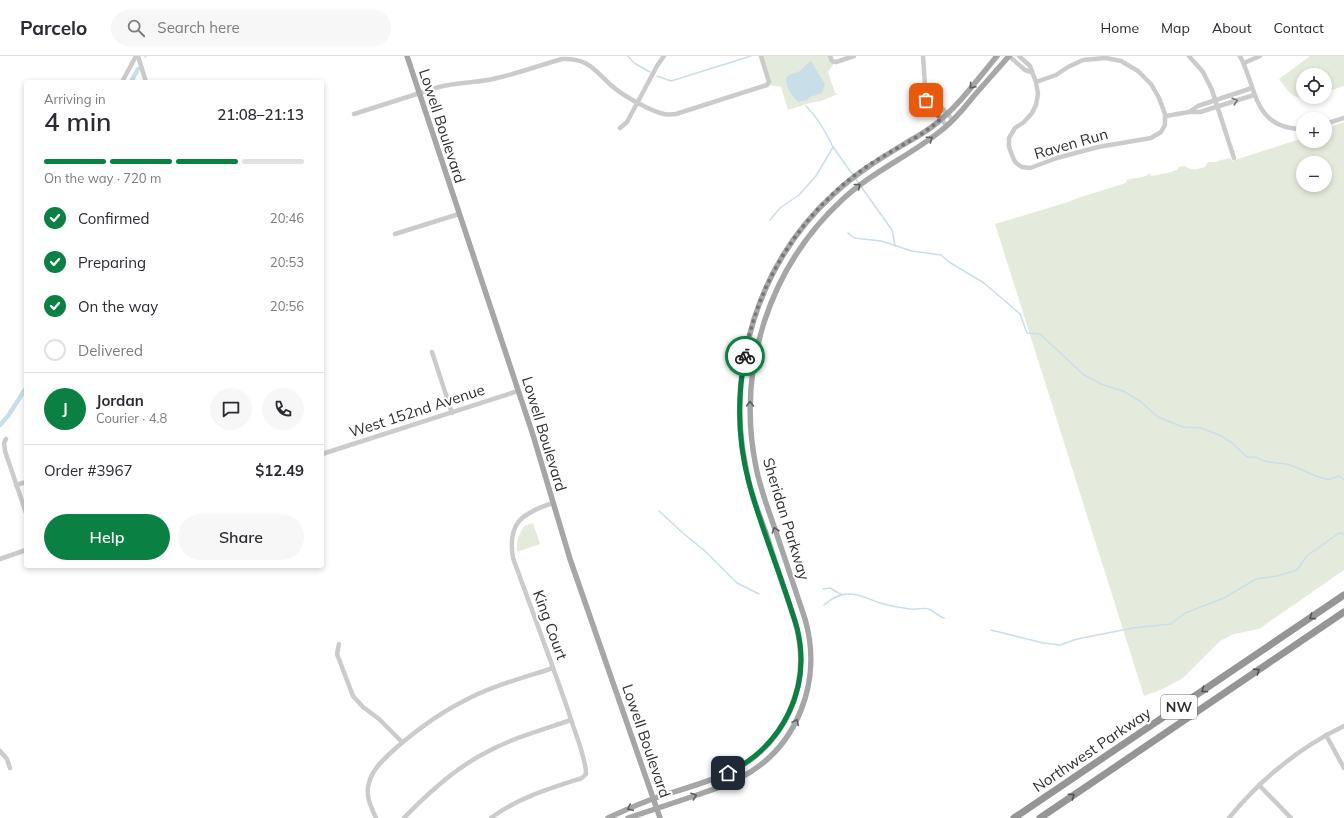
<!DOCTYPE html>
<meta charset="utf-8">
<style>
:root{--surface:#fff;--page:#f7f7f7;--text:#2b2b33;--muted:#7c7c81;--line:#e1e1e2;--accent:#0b8043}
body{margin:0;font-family:Mulish,sans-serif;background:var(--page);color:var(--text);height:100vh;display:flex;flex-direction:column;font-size:15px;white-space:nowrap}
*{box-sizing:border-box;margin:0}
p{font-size:13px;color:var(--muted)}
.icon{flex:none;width:22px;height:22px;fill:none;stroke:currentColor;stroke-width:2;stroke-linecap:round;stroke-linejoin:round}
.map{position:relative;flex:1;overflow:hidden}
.side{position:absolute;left:24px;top:24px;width:300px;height:488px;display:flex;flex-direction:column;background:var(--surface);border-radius:4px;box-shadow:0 2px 6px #0003}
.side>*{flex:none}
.tools{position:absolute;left:1296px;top:12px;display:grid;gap:8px}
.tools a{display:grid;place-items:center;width:36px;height:36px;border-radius:50%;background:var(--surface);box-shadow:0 2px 6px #0003;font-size:20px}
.pin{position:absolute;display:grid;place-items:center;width:34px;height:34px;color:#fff;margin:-17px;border-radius:8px;box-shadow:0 2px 6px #0006}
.courier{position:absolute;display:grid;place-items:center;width:40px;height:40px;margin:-20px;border:3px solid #0b8043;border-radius:50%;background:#fff;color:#222;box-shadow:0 1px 5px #0007}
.overview em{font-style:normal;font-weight:600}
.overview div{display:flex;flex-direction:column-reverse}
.overview{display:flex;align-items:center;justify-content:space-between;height:68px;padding:0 20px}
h1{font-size:26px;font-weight:600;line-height:30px}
.bar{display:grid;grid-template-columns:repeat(4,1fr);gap:6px 4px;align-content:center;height:48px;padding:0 20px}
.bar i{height:5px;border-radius:3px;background:var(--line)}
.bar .active{background:var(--accent)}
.bar p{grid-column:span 4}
.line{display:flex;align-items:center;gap:10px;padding:0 20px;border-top:1px solid var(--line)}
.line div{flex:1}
.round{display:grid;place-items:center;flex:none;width:42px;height:42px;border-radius:21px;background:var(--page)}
ol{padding:0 20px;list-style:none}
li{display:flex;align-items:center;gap:12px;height:44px}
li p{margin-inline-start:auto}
li .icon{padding:4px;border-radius:50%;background:var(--accent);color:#fff;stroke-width:4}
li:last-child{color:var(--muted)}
li i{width:22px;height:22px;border:2px solid var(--line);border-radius:50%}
.cta{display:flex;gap:8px;margin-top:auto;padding:8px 20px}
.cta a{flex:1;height:46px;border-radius:24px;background:var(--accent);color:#fff;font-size:16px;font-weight:600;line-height:46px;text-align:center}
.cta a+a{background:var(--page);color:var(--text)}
header{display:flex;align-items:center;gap:24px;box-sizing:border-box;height:56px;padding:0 20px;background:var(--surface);border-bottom:1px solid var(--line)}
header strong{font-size:19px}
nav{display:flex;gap:22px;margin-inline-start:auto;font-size:14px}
.search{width:280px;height:36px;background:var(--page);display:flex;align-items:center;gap:10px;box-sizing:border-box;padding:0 14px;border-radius:22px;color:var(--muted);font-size:15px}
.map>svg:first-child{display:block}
</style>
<header>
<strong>Parcelo</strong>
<div class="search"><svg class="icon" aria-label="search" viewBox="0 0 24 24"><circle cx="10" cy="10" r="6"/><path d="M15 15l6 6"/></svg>Search here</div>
<nav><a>Home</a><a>Map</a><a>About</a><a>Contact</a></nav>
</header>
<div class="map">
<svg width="1344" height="762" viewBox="0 0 1344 762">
<rect width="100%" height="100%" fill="#fff"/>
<g fill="#e5ebdc" fill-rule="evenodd">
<polygon points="761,0 830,0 835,6 828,16 835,37 838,38 821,45 810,47 788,54 781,31 767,29 769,25"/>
<path d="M 1310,0 L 1344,0 L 1344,30 L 1325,36 L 1325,19 L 1303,19 L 1303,41 L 1309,41 C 1293,45 1288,35 1279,23 Z"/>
<path d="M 1344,66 L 1344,514 L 1259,573 L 1234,578 L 1220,585 L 1183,622 L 1165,632 L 1144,640 L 995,168 L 1068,146 L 1078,142 L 1126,127 L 1127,124 C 1135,121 1144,123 1150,117 L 1151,120 L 1167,117 L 1177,114 L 1179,111 L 1185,110 C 1191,115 1198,113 1205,111 L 1208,106 L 1216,106 L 1221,104 L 1231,102 L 1232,105 L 1303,82 L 1303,85 L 1325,85 L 1325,72 ZM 1303,107 L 1325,107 L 1325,129 L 1303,129 Z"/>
<path d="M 533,467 L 540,488 L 517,496 C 516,486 519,478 524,470 Z"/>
</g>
<path fill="#c8dfea" d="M 811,5 L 825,28 L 822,37 L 810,41 L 807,44 L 798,46 C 791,39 786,31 786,22 C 789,17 794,18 798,16 C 804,13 806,7 811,5 Z"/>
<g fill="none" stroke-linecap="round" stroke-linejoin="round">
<g stroke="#c8dfea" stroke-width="1.5">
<polyline points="628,0 634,7 650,16"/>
<polyline points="145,1 146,0"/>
<polyline points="657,20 671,25 751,0"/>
<polyline points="833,91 892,174 895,190"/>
<path d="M 770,164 L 780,152 L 799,139 L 816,120 L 833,91 C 826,76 818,62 806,50"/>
<path d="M 848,177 L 854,182 L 881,185 L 912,195 L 941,199 L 949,206 L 984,227 L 1020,258 L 1027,277 L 1040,278 L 1084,319 L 1101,328 L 1123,335 L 1140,345 L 1158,361 L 1183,371 L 1201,372 L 1219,379 L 1231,386 L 1247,401 L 1256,401 C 1266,408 1275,406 1286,408 C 1300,411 1313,421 1327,423 C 1331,424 1335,421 1339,420 L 1344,424"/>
<polyline points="659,455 684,478 705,495 737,527 759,538"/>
<polyline points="823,533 830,532 842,539"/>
<path d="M 824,549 C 831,543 838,538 848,538 C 859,537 870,544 880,547 C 890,550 901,552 910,553 C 917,554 922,551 929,553 C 934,555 938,560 944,562"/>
<polyline points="991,574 1043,587 1060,589 1077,583 1133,572 1171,568 1185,557 1224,542 1256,523 1277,520 1297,514 1307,500 1339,477 1344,478"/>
</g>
<g stroke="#c8dfea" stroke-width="4.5">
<polyline points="131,26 138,13"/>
<polyline points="0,369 8,360 26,332"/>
</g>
<g stroke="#cbcbcb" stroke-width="4.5">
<polyline points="138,0 146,26"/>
<polyline points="830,0 832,5 836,6 854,0"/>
<polyline points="923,0 926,44 929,50 947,70"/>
<polyline points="1009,0 1025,14 1031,16"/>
<polyline points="1019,0 1030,10 1036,26 1038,38 1036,49 1032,57 1024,66 1015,72 1009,82 1009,91 1014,104 1016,107 1022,111 1030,112 1057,102 1098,91 1151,82 1161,76 1165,69 1165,58 1159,42 1151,28 1138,15 1121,5 1106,2 1083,4 1068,11 1056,19 1036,26"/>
<polyline points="1189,0 1203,16 1212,34 1234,102"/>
<path d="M 1240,0 C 1257,32 1253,73 1303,73"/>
<polyline points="1244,7 1260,0"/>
<polyline points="122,26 136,0"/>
<polyline points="925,31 941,51 953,64"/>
<polyline points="1189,56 1198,50 1252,32"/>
<path d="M 354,58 L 439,31 C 458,26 478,27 497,22 C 519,17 541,9 562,3 C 589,2 594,14 612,30 C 622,39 650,55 664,58 C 668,59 672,58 676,58 L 767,29 L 769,26 L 761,0"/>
<polyline points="1166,60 1189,56 1200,56 1254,39"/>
<polyline points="1325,68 1344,62"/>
<polyline points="620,72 627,66 657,10 664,0"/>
<polyline points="395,178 459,158"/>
<polyline points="432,296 452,357"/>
<polyline points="6,383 4,387 5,395 26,457"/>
<polyline points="322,398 518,335"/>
<polyline points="16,429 26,426"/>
<polyline points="0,503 26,494"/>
<polyline points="339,588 337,598 353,640 363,651 379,663 402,686"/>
<polyline points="1326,679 1344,712"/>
<polyline points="0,695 7,703 10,712"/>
<polyline points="1259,729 1291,762"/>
<path d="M 376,762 C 371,751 365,739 369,727 C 372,713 386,701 397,691 C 417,674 438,658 462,646 C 490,630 523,622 553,612"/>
<path d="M 404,762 C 428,737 454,713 485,697 C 512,682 542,674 571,664"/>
<path d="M 491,762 C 517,742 551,732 582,722 L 586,718 C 586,701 574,675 569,657 C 551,605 532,554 513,502 C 507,467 522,457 553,447"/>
<path d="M 1229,762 C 1262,722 1298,692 1344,670"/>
</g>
<g stroke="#a6a6a6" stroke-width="5.5">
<polyline points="407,0 533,379 570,503 660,762"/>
<path d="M 608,762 C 625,754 643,746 661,740 C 686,732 713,725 736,713 C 790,683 812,623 795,565 C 785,535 775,506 766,477 C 758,456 750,435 746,412 C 725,313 759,205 835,137 C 855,118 878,104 901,90 C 912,83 923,78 933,70 C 958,51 977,24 997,0"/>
<path d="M 628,762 C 652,754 676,746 700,738 C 714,733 728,729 740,722 C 798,692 823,624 805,563 C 795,533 785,503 775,473 C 768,453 760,432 756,411 C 736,313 769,211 843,143 C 873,115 912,99 943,73 C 955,64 964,52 973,41 C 985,27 997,14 1009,0"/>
</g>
<g stroke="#959595" stroke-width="7">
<polyline points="1014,762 1344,539"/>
<polyline points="1040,762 1344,556"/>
</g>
</g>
<defs><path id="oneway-chevron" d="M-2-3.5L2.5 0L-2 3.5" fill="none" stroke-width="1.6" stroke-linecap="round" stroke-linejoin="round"/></defs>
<g stroke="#5e5e5e">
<use href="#oneway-chevron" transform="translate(972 30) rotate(131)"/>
<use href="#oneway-chevron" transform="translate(930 83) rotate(-35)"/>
<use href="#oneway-chevron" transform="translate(858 130) rotate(-38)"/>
<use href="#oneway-chevron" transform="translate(750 348) rotate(-90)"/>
<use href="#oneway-chevron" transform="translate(775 474) rotate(-109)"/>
<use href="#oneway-chevron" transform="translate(796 666) rotate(-62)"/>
<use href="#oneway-chevron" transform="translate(694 740) rotate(-19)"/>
<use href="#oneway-chevron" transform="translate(630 752) rotate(155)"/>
</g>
<use stroke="#757575" href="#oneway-chevron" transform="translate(1235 45) rotate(-17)"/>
<g stroke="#525252">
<use href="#oneway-chevron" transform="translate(1312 561) rotate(146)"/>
<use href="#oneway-chevron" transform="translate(1257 615) rotate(-34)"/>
<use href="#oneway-chevron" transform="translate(1204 634) rotate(146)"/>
<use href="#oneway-chevron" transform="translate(1072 740) rotate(-34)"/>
</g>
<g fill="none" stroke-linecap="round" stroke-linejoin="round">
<path stroke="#777" stroke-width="4" stroke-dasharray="0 7.2" d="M 745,300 C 758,223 804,153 869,109 C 893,93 920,82 941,63 L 929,50 L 926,44"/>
<path stroke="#0b8043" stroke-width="5" d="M 728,717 C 783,690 812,632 797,572 C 783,523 762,476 749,427 C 738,386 737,342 745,300"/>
</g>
<g text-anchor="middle" stroke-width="4" stroke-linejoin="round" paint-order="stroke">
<rect fill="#fff" stroke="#6d6d6d" stroke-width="1" x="1161" y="639" width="36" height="24" rx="3"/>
<g font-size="14" font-weight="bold" fill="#2e2e2e">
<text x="1179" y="656">NW</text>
</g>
<g font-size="15" fill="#2e2e2e" stroke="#fff">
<text transform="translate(442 70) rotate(72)" y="5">Lowell Boulevard</text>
<text transform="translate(1071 88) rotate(-16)" y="5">Raven Run</text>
<text transform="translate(417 355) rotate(-18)" y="5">West 152nd Avenue</text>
<text transform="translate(544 378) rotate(73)" y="5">Lowell Boulevard</text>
<text transform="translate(786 463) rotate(73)" y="5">Sheridan Parkway</text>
<text transform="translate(550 569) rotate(70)" y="5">King Court</text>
<text transform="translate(646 685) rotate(71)" y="5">Lowell Boulevard</text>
<text transform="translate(1092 694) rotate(-34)" y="5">Northwest Parkway</text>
</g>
</g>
</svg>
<div class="tools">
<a><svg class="icon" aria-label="locate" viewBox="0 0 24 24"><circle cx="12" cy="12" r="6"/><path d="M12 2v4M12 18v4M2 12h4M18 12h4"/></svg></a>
<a>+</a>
<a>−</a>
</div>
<div class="pin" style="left:926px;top:44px;background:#ea580c"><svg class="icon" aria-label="bag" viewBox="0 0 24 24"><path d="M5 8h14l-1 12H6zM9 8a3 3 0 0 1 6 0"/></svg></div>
<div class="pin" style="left:728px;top:717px;background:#1f2937"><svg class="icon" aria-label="home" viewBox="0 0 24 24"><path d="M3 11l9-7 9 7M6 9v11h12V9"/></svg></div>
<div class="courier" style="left:745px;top:300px"><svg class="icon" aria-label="bike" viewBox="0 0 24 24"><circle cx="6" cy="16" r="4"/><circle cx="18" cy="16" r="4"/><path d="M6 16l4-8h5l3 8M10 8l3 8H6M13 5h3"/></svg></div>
<section class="side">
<div class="overview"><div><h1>4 min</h1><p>Arriving in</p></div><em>21:08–21:13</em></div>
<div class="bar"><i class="active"></i><i class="active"></i><i class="active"></i><i></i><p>On the way · 720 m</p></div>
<ol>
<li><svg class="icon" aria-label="check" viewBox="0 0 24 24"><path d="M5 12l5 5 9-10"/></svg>Confirmed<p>20:46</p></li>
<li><svg class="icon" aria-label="check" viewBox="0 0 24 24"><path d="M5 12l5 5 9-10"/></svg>Preparing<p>20:53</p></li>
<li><svg class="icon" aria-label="check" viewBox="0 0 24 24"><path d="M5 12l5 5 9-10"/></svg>On the way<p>20:56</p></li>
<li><i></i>Delivered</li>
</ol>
<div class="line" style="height:72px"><b class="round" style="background:var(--accent);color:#fff">J</b><div><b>Jordan</b><p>Courier · 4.8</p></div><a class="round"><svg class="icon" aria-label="chat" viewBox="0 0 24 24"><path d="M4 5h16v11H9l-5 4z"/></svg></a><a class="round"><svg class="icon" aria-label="phone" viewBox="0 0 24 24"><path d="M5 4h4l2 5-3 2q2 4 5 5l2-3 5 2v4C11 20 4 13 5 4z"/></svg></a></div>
<div class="line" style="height:52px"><div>Order #3967</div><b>$12.49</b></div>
<div class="cta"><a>Help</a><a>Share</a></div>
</section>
</div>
